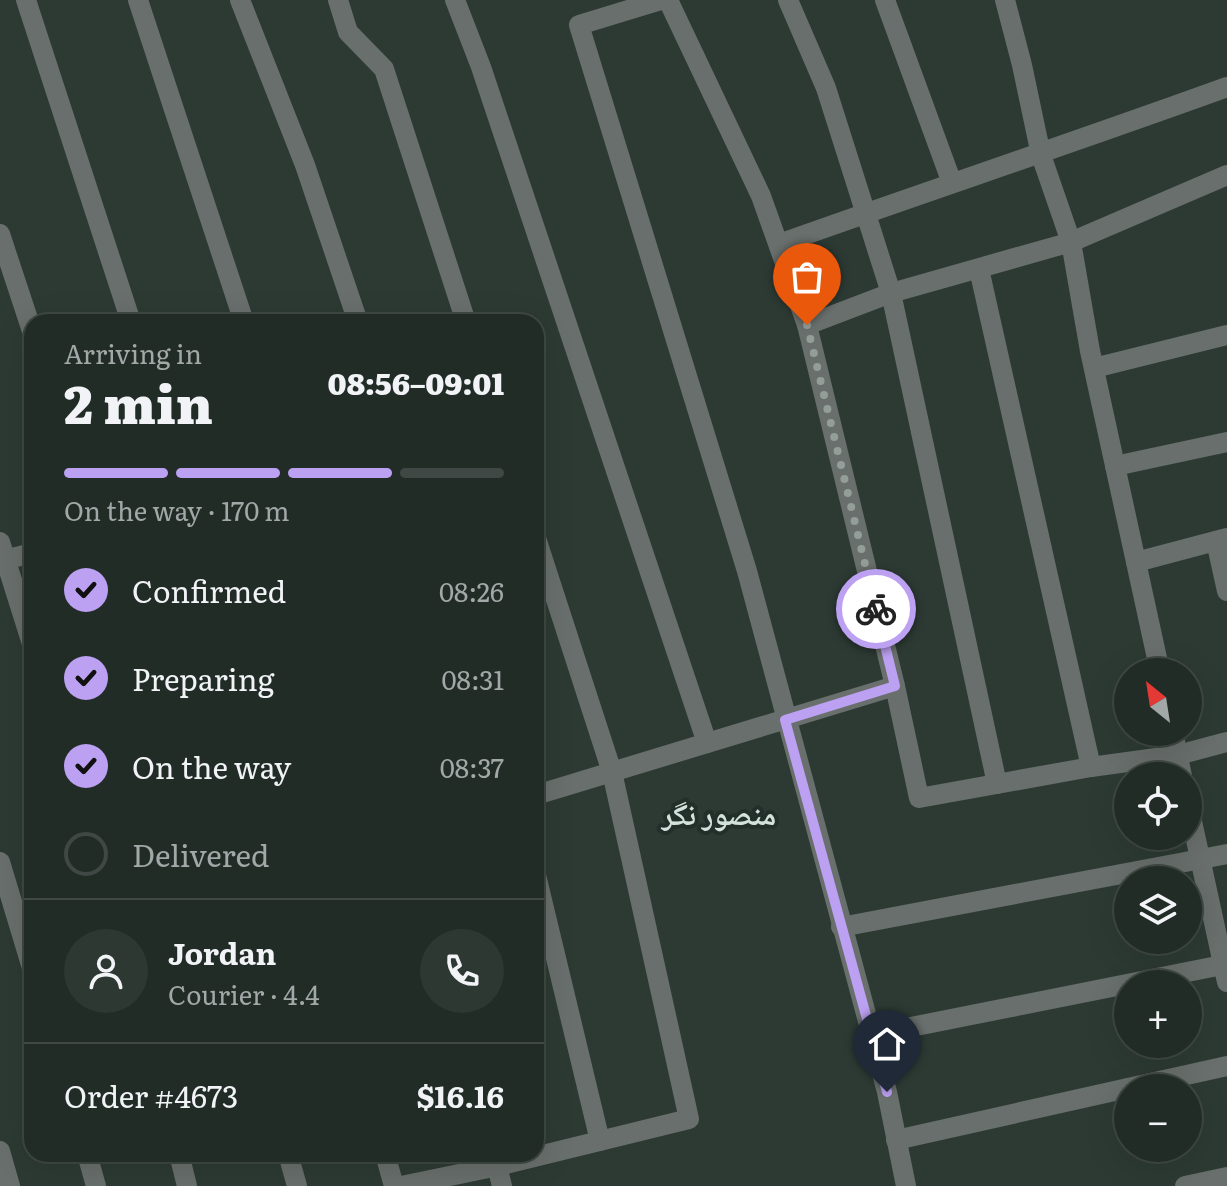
<!DOCTYPE html>
<meta charset="utf-8">
<style>
:root{--surface:#222c27;--page:#2e3833;--text:#f1f3f6;--muted:#a2a7a7;--line:#3f4844;--accent:#bca0f2}
body{margin:0;font-family:Literata,"Noto Naskh Arabic",serif;background:var(--page);color:var(--text);height:100vh;display:flex;flex-direction:column;font-size:30px;white-space:nowrap}
*{box-sizing:border-box;margin:0}
p{font-size:26px;color:var(--muted)}
.icon{flex:none;width:44px;height:44px;fill:none;stroke:currentColor;stroke-width:2;stroke-linecap:round;stroke-linejoin:round}
.map{position:relative;flex:1;overflow:hidden}
.drawer{position:absolute;left:24px;top:314px;width:520px;height:848px;display:flex;flex-direction:column;background:var(--surface);border-radius:24px;box-shadow:0 8px 32px #0002,0 0 0 2px var(--line)}
.drawer>*{flex:none}
.needle{width:52px;rotate:330deg}
.tools{position:absolute;left:1114px;top:658px;display:grid;gap:16px}
.tools a{display:grid;place-items:center;width:88px;height:88px;border-radius:50%;background:var(--surface);box-shadow:0 8px 32px #0002,0 0 0 2px var(--line);font-size:40px}
.pin{position:absolute;display:grid;place-items:center;width:68px;height:68px;color:#fff;margin:-82px -34px;border-radius:50% 50% 50% 0;rotate:-45deg;box-shadow:0 0 8px #0007}
.pin .icon{rotate:45deg}
.courier{position:absolute;display:grid;place-items:center;width:80px;height:80px;margin:-40px;border:6px solid #bca0f2;border-radius:50%;background:#fff;color:#222;box-shadow:0 2px 10px #0007}
.headline em{font-style:normal;font-weight:800}
.headline div{display:flex;flex-direction:column-reverse}
.headline{display:flex;align-items:center;justify-content:space-between;height:136px;padding:0 40px}
h1{font-size:52px;font-weight:800;line-height:60px}
.bar{display:grid;grid-template-columns:repeat(4,1fr);gap:12px 8px;align-content:center;height:96px;padding:0 40px}
.bar i{height:10px;border-radius:6px;background:var(--line)}
.bar .active{background:var(--accent)}
.bar p{grid-column:span 4}
.line{display:flex;align-items:center;gap:20px;padding:0 40px;border-top:2px solid var(--line)}
.line div{flex:1}
.round{display:grid;place-items:center;flex:none;width:84px;height:84px;border-radius:42px;background:var(--page)}
ol{padding:0 40px;list-style:none}
li{display:flex;align-items:center;gap:24px;height:88px}
li p{margin-inline-start:auto}
li .icon{padding:8px;border-radius:50%;background:var(--accent);color:#111;stroke-width:4}
li:last-child{color:var(--muted)}
li i{width:44px;height:44px;border:4px solid var(--line);border-radius:50%}
.map>svg:first-child{display:block}
</style>
<div class="map">
<svg width="1227" height="1186" viewBox="0 0 1227 1186">
<rect width="100%" height="100%" fill="#2d3a34"/>
<g fill="none" stroke-linecap="round" stroke-linejoin="round">
<g stroke="#696f6c" stroke-width="20">
<polyline points="26,0 131,322"/>
<polyline points="138,0 244,322"/>
<polyline points="240,0 305,165 358,322"/>
<polyline points="338,0 348,32 384,69 466,322"/>
<polyline points="455,0 481,67 707,743"/>
<polyline points="661,0 579,25 747,571 887,1092 906,1186"/>
<polyline points="788,0 826,88 891,293 997,784"/>
<polyline points="885,0 952,183"/>
<polyline points="1005,0 1022,65 1041,155 1071,242 1090,351 1160,672"/>
<polyline points="0,234 32,331"/>
<path d="M 779,244 C 928,191 1078,141 1227,87"/>
<polyline points="979,269 1091,767"/>
<polyline points="807,325 891,293 1071,242 1227,175"/>
<polyline points="1094,368 1227,335"/>
<polyline points="1115,466 1227,442"/>
<polyline points="1216,541 1227,591"/>
<polyline points="0,542 32,644"/>
<polyline points="0,561 32,553"/>
<polyline points="1136,562 1227,538"/>
<polyline points="895,686 919,798 1091,767 1178,755 1227,742"/>
<polyline points="1173,732 1182,776"/>
<polyline points="536,795 895,686 807,325 761,196 668,0"/>
<polyline points="1188,803 1227,982"/>
<polyline points="0,862 32,968"/>
<polyline points="536,875 600,1141"/>
<polyline points="841,927 1227,854"/>
<polyline points="871,1035 1227,964"/>
<polyline points="1128,1088 1227,1066"/>
<polyline points="896,1140 1128,1088"/>
<polyline points="0,1151 10,1186"/>
<polyline points="87,1154 96,1186"/>
<polyline points="179,1154 187,1186"/>
<polyline points="288,1154 297,1186"/>
<polyline points="385,1154 394,1186"/>
<polyline points="494,1154 502,1186"/>
<polyline points="401,1186 498,1166 689,1119 612,772 536,538"/>
<polyline points="1185,1186 1227,1177"/>
</g>
</g>
<g fill="none" stroke-linecap="round" stroke-linejoin="round">
<polyline stroke="#949e99" stroke-width="8" stroke-dasharray="0 14.4" points="807,325 876,609"/>
<polyline stroke="#bca0f2" stroke-width="10" points="876,609 895,686 785,720 887,1092"/>
</g>
<g text-anchor="middle" stroke-width="8" stroke-linejoin="round" paint-order="stroke">
<g font-size="30" font-weight="bold" fill="#d3e3dc" stroke="#232f2a">
<text x="719" y="825">منصور نگر</text>
</g>
</g>
</svg>
<div class="tools">
<a><svg class="needle" viewBox="-14 -14 28 28"><path d="M0-13l5 13h-10z" fill="#e53935"/><path d="M0 13l5-13h-10z" fill="#a2a7a7"/></svg></a>
<a><svg class="icon" aria-label="locate" viewBox="0 0 24 24"><circle cx="12" cy="12" r="6"/><path d="M12 2v4M12 18v4M2 12h4M18 12h4"/></svg></a>
<a><svg class="icon" aria-label="layers" viewBox="0 0 24 24"><path d="M12 4l9 5-9 5-9-5zM3 14l9 5 9-5"/></svg></a>
<a>+</a>
<a>−</a>
</div>
<div class="pin" style="left:807px;top:325px;background:#ea580c"><svg class="icon" aria-label="bag" viewBox="0 0 24 24"><path d="M5 8h14l-1 12H6zM9 8a3 3 0 0 1 6 0"/></svg></div>
<div class="pin" style="left:887px;top:1092px;background:#1f2937"><svg class="icon" aria-label="home" viewBox="0 0 24 24"><path d="M3 11l9-7 9 7M6 9v11h12V9"/></svg></div>
<div class="courier" style="left:876px;top:609px"><svg class="icon" aria-label="bike" viewBox="0 0 24 24"><circle cx="6" cy="16" r="4"/><circle cx="18" cy="16" r="4"/><path d="M6 16l4-8h5l3 8M10 8l3 8H6M13 5h3"/></svg></div>
<section class="drawer">
<div class="headline"><div><h1>2 min</h1><p>Arriving in</p></div><em>08:56–09:01</em></div>
<div class="bar"><i class="active"></i><i class="active"></i><i class="active"></i><i></i><p>On the way · 170 m</p></div>
<ol>
<li><svg class="icon" aria-label="check" viewBox="0 0 24 24"><path d="M5 12l5 5 9-10"/></svg>Confirmed<p>08:26</p></li>
<li><svg class="icon" aria-label="check" viewBox="0 0 24 24"><path d="M5 12l5 5 9-10"/></svg>Preparing<p>08:31</p></li>
<li><svg class="icon" aria-label="check" viewBox="0 0 24 24"><path d="M5 12l5 5 9-10"/></svg>On the way<p>08:37</p></li>
<li><i></i>Delivered</li>
</ol>
<div class="line" style="height:144px"><a class="round"><svg class="icon" aria-label="person" viewBox="0 0 24 24"><circle cx="12" cy="8" r="4"/><path d="M4 21q1-7 8-7t8 7"/></svg></a><div><b>Jordan</b><p>Courier · 4.4</p></div><a class="round"><svg class="icon" aria-label="phone" viewBox="0 0 24 24"><path d="M5 4h4l2 5-3 2q2 4 5 5l2-3 5 2v4C11 20 4 13 5 4z"/></svg></a></div>
<div class="line" style="height:104px"><div>Order #4673</div><b>$16.16</b></div>
</section>
</div>
